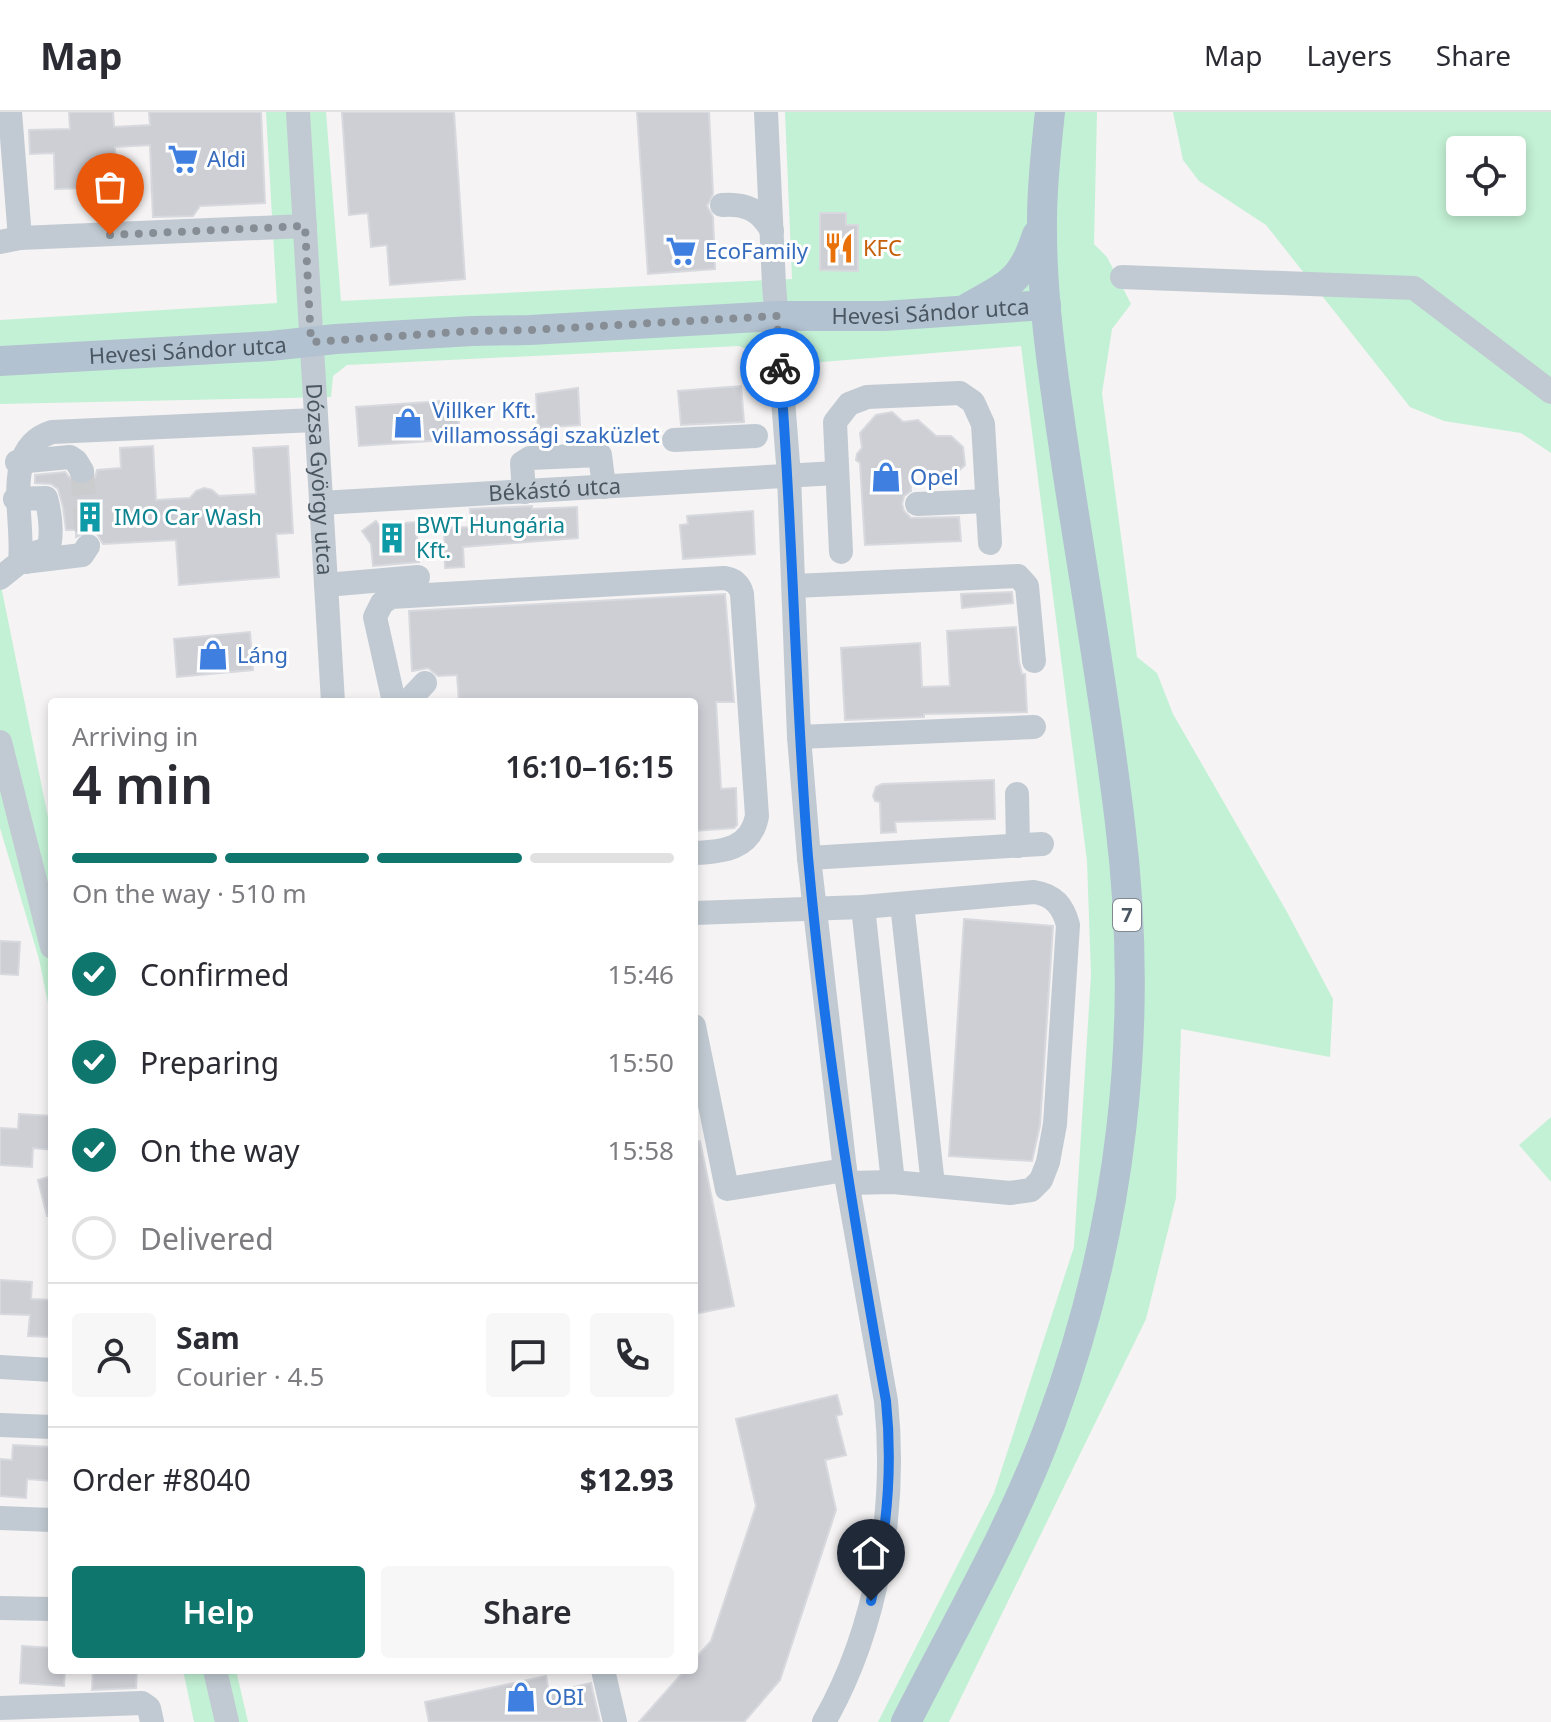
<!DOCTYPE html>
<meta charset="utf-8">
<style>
:root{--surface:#fff;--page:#f7f7f7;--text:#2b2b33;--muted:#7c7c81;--line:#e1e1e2;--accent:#0f766e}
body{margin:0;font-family:"Noto Sans",sans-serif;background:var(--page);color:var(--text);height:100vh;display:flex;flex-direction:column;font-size:30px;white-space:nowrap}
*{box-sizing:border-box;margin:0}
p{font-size:26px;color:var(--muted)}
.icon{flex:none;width:44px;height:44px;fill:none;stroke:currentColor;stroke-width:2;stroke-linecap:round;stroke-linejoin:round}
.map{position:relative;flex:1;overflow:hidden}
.side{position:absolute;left:48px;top:586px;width:650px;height:976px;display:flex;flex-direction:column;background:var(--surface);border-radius:8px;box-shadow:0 4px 12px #0003}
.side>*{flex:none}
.fabs{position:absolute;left:1446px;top:24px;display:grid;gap:16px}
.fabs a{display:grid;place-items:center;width:80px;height:80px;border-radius:8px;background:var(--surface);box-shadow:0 4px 12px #0003;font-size:40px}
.pin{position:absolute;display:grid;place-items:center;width:68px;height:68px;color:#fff;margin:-82px -34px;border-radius:50% 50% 50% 0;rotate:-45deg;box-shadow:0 0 8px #0007}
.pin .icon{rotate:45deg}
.courier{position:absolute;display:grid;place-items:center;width:80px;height:80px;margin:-40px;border:6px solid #1a73e8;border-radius:50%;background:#fff;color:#222;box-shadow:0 2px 10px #0007}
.head em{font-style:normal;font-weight:600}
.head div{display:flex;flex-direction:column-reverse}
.head{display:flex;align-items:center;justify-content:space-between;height:136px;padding:0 24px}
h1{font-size:52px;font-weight:600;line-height:60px}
.bar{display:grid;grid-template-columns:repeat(4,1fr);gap:12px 8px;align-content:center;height:96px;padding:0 24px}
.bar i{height:10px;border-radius:6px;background:var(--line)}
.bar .on{background:var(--accent)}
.bar p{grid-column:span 4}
.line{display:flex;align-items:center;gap:20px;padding:0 24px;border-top:2px solid var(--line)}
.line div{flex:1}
.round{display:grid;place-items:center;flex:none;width:84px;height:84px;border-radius:8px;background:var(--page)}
ol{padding:0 24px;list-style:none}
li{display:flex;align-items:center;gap:24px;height:88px}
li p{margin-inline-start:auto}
li .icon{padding:8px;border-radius:50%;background:var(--accent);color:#fff;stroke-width:4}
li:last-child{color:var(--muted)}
li i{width:44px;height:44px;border:4px solid var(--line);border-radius:50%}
.button{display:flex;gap:16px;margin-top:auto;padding:16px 24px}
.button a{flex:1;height:92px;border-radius:8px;background:var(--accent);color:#fff;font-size:32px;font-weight:600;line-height:92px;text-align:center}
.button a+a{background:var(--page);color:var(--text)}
header{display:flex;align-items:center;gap:48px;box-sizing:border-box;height:112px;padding:0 40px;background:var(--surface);border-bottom:2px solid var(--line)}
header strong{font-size:38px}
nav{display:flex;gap:44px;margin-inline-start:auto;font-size:28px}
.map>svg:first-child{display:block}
</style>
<header>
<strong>Map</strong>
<nav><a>Map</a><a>Layers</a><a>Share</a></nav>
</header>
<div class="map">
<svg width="1551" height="1610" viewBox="0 0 1551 1610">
<rect width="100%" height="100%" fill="#f5f3f3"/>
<g fill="#c3f1d5" fill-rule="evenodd">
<polygon points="266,0 326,0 341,189 792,167 785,0 1097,0 1094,132 1107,145 1131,192 1112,217 1102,281 1137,545 1157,561 1173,602 1287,800 1333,887 1330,945 1181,917 1176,1086 1146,1207 949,1610 878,1610 994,1381 1074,1135 1091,863 1087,749 1021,234 784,253 739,234 347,253 333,264 331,285 0,292 0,208 277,191"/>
<path d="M 1173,0 L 1551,0 L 1551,341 L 1521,321 L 1444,309 L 1410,295 L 1266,113 L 1199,69 L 1183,48 ZM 1460,38 L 1512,38 L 1512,90 L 1460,90 Z"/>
<polygon points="0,469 52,725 52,911 39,847 0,716"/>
<polygon points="1551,1005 1551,1070 1519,1033"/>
<polygon points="183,1558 236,1558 248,1610 194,1610"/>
</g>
<g fill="#cdcfd5" stroke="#d7d9de" stroke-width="2">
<polygon points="69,0 113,0 114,15 150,13 149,0 261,0 265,91 200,94 193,104 153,105 150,33 115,35 116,75 55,77 54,41 30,42 29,18 70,17"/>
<polygon points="342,0 454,0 465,167 390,173 387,133 371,135 368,101 349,103"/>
<polygon points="637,0 709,0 713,82 707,94 713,105 715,157 648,162"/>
<polygon points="820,101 846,101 846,113 858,113 858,159 820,158"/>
<polygon points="741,274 744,310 681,313 678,279"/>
<polygon points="578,276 580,313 538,316 536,282"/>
<polygon points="457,288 460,327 359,334 356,295"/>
<polygon points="892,300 903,310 918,308 936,324 951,324 963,335 965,353 950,367 911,358 911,379 904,384 902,392 904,399 911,406 959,405 961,429 865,433 860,351 856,348 857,342 862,336 860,321 876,303"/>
<polygon points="153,334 156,388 190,386 196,379 204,376 212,378 219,384 256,382 253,336 288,334 293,421 276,422 279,465 179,473 176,428 103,432 97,422 90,419 76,425 76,418 66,418 63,395 58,377 51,372 35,371 35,363 65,360 75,372 89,372 95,366 97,358 121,356 120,336"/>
<polygon points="532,394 532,397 577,395 578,426 463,435 464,455 445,456 444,416 471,415 470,397"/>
<polygon points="753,399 755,442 683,447 680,413 688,412 687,404"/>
<polygon points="376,409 379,413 416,410 419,450 373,454 371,432 362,419"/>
<polygon points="1012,480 1013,491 962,496 961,482"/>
<polygon points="725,482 734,590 716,590 721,677 736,676 737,713 734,716 694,719 694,590 459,590 457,563 438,564 428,556 412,559 409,499"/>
<polygon points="1016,515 1019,550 1022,562 1025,562 1027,600 924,602 924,605 845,608 841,536 920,531 922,575 950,574 947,519"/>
<polygon points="250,520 253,558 177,565 174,527"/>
<polygon points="994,668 995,707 895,710 896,720 881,721 880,690 875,689 873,684 876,675 882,672"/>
<polygon points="964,807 1053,814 1040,1013 1032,1049 949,1044"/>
<polygon points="0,829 20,830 18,863 0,862"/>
<polygon points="19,1002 52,1004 52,1038 33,1036 32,1055 0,1053 0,1016 18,1017"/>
<polygon points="694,1029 700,1029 734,1194 694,1202"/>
<polygon points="52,1064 52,1104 47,1104 38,1068"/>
<polygon points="0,1168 32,1170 31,1187 52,1188 52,1225 28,1224 30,1203 0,1202"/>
<polygon points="837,1283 842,1302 836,1304 846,1343 825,1348 836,1398 780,1568 744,1610 639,1610 685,1558 694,1558 694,1548 711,1529 756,1394 736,1307"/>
<polygon points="13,1333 52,1335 52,1369 27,1367 26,1386 0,1384 0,1347 12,1348"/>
<polygon points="22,1534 52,1536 52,1558 65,1558 64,1574 20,1571"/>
<polygon points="93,1558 137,1558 136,1576 92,1578"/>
<polygon points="546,1564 549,1581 591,1571 600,1610 429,1610 425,1590"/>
</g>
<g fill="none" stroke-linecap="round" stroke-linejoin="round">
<polyline stroke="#caccce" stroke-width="24" stroke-dasharray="24 12" stroke-linecap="butt" points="82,359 88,434"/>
<g stroke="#c1cad2" stroke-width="24">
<polyline points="10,0 20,126"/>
<path id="s1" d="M 298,0 L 333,590"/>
<path d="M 766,0 L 774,173 L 789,364 L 799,625 L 809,746 L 845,1058 L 886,1289 C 897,1397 878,1515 824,1610"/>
<path d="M 722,93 C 746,91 760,98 772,119"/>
<polyline points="0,130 20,126 305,114"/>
<polyline points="1122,165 1414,176 1551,280"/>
<polyline points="674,328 756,324"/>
<polyline points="17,350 70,345 76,349 82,359"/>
<polyline points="524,380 522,351 530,346 600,343 604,375"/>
<path d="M 15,387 L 46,386 C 50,400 53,424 48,437 L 31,442 L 27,450 L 20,450"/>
<path id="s2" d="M 321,391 L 836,361"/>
<polyline points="917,392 988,389"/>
<polyline points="841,440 835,310 849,292 867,285 960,281 973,290 983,312 990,431"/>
<polyline points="32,449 82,443 88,434"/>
<path d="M 0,466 L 20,450 C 25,407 0,336 52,320 L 316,308"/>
<polyline points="326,473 418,465"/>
<polyline points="794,474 1018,464 1027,474 1034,549"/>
<path d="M 394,590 L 375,505 L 382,491 L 391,485 L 724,466 C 733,467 740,472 742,482 L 757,704 C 751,737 723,740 694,741"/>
<polyline points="395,590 409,588 425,571"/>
<polyline points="799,625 1034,615"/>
<polyline points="0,630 52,835"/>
<polyline points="1017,682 1018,734"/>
<polyline points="809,746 1042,732"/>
<polyline points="902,792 933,1073"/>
<polyline points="863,795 893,1070"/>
<path d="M 694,801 L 863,795 L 1034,780 C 1054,783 1063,794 1068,813 L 1055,1012 L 1048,1050 L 1041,1068 L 1031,1078 L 1010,1081 L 893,1070 L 848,1071"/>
<polyline points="694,914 727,1077 845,1058"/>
<polyline points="0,1255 52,1258"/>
<polyline points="0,1313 52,1315"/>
<polyline points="0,1406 52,1408"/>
<polyline points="0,1496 52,1497"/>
<polyline points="215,1558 227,1610"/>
<polyline points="603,1558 615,1610"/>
<polyline points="0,1596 142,1591 149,1596 152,1610"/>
</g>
<g stroke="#b3c2d1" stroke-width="30">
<path d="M 969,195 C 1010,172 1022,169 1037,123"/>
<path id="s3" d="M 0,249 L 270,234 L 336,227 L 472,219 L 530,218 L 777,204 L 884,204 L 1046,193"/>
<path d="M 906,1610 C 956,1511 1013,1414 1051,1310 C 1122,1118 1145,914 1120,711 C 1106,593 1085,475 1067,357 C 1055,275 1041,191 1042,108 C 1042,72 1046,36 1050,0"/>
</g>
</g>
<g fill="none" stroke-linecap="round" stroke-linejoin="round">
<polyline stroke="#868d94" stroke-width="8" stroke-dasharray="0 14.4" points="110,123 305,114 311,230 472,219 530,218 777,204 780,256"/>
<path stroke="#1a73e8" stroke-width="10" d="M 780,256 C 793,419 795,582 808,745 C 824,928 854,1109 886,1289 C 893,1357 887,1423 871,1489"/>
</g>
<defs>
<g id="supermarket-bare" transform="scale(2.4)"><path d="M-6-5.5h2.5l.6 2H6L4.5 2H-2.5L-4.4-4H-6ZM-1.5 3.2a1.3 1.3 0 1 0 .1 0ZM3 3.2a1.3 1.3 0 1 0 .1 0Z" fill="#3f7fe0" stroke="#fff" stroke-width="2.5" paint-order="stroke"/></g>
<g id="restaurant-bare" transform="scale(2.4)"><path d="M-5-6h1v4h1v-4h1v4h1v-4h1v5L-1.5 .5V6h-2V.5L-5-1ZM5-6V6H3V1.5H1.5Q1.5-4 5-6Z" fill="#e8710a" stroke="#fff" stroke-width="2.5" paint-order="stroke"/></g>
<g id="shop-bare" transform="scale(2.4)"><path d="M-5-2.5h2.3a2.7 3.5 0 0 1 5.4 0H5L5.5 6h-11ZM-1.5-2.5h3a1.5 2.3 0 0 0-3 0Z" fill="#3f7fe0" stroke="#fff" stroke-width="2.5" paint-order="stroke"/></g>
<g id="building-bare" transform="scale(2.4)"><path d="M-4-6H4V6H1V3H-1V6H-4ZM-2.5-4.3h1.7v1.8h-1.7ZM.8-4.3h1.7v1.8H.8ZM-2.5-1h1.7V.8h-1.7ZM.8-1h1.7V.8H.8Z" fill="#0f9aa8" stroke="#fff" stroke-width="2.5" paint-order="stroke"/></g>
</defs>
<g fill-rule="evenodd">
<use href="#supermarket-bare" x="183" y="47"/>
<use href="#restaurant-bare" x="839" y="136"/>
<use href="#supermarket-bare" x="681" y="139"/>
<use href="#shop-bare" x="408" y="311"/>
<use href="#shop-bare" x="886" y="365"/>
<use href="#building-bare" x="90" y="405"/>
<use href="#building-bare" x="392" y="426"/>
<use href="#shop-bare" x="213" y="543"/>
<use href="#shop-bare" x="521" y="1585"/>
</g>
<g text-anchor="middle" stroke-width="6" stroke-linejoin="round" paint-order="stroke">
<rect fill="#fff" stroke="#808990" stroke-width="2" x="1113" y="787" width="28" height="32" rx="6"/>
<g font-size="20" font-weight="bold" fill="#4a5661">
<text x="1127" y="810">7</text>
</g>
<g font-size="22" fill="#366cbe" stroke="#fff" text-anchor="start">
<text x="207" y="55">Aldi</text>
<text x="705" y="147">EcoFamily</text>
<text x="432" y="306">Villker Kft.<tspan x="432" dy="25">villamossági szaküzlet</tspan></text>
<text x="910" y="373">Opel</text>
<text x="237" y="551">Láng</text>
<text x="545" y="1593">OBI</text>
</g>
<g font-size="22" fill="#c56008" stroke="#fff" text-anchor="start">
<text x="863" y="144">KFC</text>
</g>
<g font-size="22" fill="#4a5661" stroke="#fff">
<text dy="8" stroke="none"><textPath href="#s3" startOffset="932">Hevesi Sándor utca</textPath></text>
<text dy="8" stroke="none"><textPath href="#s3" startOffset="188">Hevesi Sándor utca</textPath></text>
<text dy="8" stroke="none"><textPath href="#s1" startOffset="368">Dózsa György utca</textPath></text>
<text dy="8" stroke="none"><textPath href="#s2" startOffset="234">Békástó utca</textPath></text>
</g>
<g font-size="22" fill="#0d838f" stroke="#fff" text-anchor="start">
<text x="114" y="413">IMO Car Wash</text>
<text x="416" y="421">BWT Hungária<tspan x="416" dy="25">Kft.</tspan></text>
</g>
</g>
</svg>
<div class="fabs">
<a><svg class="icon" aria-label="locate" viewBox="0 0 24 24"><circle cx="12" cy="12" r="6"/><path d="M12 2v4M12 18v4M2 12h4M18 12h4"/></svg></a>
</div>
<div class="pin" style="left:110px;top:123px;background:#ea580c"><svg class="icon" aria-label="bag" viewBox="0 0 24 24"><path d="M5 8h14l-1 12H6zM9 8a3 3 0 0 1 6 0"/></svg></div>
<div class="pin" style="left:871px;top:1489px;background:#1f2937"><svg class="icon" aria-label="home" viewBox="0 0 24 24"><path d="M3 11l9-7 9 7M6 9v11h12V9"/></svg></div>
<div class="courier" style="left:780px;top:256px"><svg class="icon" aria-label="bike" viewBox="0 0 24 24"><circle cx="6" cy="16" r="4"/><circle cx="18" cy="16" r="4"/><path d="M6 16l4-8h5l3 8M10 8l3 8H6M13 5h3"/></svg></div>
<section class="side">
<div class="head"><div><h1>4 min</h1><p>Arriving in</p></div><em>16:10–16:15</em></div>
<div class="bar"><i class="on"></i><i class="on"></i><i class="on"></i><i></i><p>On the way · 510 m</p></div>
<ol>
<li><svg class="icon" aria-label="check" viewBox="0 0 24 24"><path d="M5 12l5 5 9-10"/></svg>Confirmed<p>15:46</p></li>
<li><svg class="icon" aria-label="check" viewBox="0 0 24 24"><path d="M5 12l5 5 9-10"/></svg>Preparing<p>15:50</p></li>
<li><svg class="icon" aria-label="check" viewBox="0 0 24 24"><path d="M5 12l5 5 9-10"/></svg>On the way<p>15:58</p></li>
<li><i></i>Delivered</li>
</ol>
<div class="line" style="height:144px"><a class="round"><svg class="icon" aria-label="person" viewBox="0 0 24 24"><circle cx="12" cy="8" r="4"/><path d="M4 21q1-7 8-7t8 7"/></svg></a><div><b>Sam</b><p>Courier · 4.5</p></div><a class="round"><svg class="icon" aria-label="chat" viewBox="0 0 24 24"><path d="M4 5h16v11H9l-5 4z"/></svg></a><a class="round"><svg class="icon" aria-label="phone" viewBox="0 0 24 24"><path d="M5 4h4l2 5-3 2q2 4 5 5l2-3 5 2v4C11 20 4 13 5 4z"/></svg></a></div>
<div class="line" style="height:104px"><div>Order #8040</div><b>$12.93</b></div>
<div class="button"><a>Help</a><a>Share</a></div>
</section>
</div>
